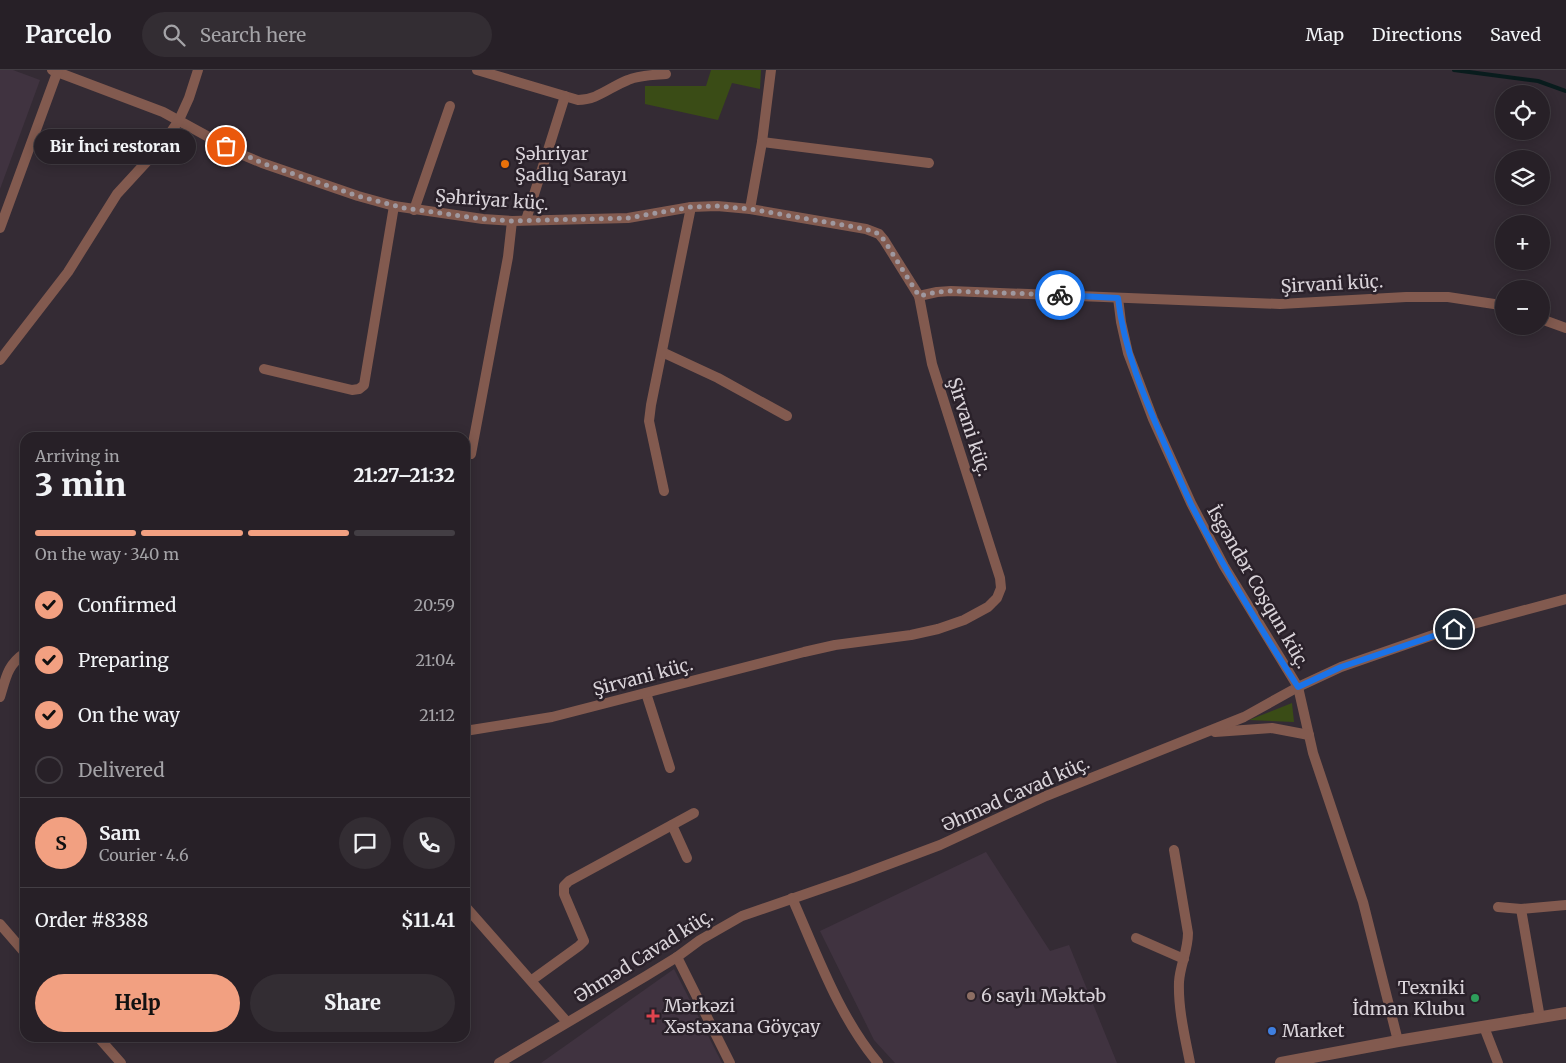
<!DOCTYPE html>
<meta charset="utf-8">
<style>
:root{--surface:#272027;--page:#332d33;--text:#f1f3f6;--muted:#a4a3a7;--line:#433e44;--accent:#f2a081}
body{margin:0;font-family:Merriweather,serif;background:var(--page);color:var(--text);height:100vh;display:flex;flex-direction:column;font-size:19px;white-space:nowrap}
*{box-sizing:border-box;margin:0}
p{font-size:16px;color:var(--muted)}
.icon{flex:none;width:28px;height:28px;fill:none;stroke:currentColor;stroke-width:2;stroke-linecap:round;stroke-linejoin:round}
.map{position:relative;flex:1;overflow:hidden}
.panel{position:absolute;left:20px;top:362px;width:450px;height:610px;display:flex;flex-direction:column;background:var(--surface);border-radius:15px;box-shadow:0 2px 12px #0003,0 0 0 1px var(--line)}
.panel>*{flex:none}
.buttons{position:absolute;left:1495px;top:15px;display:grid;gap:10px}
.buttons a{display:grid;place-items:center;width:55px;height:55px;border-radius:50%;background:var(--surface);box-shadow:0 2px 12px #0003,0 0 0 1px var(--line);font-size:25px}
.pin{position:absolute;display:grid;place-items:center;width:42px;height:42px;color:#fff;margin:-21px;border:2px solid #fff;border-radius:50%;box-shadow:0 1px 5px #0007}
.courier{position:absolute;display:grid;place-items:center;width:50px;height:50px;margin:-25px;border:4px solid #1a73e8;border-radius:50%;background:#fff;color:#222;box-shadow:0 1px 6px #0007}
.bubble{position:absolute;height:35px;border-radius:18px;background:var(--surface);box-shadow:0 2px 12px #0003,0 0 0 1px var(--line);font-size:16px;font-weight:800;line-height:35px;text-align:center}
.head em{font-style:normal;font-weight:800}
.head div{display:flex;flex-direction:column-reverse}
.head{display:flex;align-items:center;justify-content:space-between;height:85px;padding:0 15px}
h1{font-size:32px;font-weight:800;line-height:38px}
.bar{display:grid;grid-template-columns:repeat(4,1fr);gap:8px 5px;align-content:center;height:60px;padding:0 15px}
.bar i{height:6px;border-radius:4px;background:var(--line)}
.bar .on{background:var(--accent)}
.bar p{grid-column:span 4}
.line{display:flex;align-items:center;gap:12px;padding:0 15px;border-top:1px solid var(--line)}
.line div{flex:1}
.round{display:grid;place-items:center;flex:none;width:52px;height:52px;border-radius:26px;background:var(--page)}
ol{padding:0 15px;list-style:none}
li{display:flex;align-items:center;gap:15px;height:55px}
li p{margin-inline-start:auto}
li .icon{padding:5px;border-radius:50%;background:var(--accent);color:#111;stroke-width:4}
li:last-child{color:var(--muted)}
li i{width:28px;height:28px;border:2px solid var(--line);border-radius:50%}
.action{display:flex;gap:10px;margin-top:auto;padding:10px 15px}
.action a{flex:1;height:58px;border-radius:30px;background:var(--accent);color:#111;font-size:20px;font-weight:800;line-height:58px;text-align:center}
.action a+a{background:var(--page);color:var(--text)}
header{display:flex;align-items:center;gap:30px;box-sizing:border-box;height:70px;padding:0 25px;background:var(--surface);border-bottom:1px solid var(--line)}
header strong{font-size:24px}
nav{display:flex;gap:28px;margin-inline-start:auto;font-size:18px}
.search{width:350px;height:45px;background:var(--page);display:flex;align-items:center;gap:12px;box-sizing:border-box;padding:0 18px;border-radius:28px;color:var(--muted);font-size:19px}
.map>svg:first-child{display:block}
</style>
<header>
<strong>Parcelo</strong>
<div class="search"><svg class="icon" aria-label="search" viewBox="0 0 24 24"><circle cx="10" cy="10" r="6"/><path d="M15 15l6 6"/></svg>Search here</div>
<nav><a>Map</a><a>Directions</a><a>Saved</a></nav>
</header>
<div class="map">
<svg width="1566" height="993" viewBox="0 0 1566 993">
<rect width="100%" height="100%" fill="#342b34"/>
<g fill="#403340">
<polygon points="0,0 13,0 40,10 0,119"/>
<polygon points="986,782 1050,881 1069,875 1117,993 895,993 874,970 820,861"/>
<polygon points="674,899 722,993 541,993"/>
</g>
<g fill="#3a4c16">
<polygon points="711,0 761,0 760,19 732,13 718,50 645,34 645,16 706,16"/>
<polygon points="1292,633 1294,652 1249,650"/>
</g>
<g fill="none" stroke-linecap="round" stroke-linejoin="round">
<polyline stroke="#091c1d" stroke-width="4" points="1454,0 1538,11 1566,21"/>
<g stroke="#825a4f" stroke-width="10">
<polyline points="52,0 163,42 238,83 262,93 358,126 394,136 483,149 512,151 628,148 691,137 717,136 750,139 866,159 879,164 884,170 919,226"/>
<path d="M 477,0 L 578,30 C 597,30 610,17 628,10 C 639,5 654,5 666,4"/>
<polyline points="762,72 929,93"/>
<polyline points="750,139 762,72 771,0"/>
<polyline points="414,140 450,36"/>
<polyline points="526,150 565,26"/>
<polyline points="0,158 58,0"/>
<polyline points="1118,228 1121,252 1128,283 1153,349 1191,433 1224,496 1298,617 1313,683 1363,832 1398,971"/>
<polyline points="1541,249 1566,258"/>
<polyline points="662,282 718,308 787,346"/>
<polyline points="0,290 68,202 117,124 162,75 179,50 189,28 198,0"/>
<polyline points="264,299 352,320 359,319 364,315 394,136"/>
<polyline points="471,384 508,187 512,151"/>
<polyline points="664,421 649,351 651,335 691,137"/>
<polyline points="646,623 670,698"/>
<path d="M 0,627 C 6,608 7,595 25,583"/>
<polyline points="465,661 552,647 804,582 835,575 911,565 938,559 964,550 988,537 997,528 1001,518 1000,508 932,294 919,226 937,222 951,221 1280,234 1406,227 1448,227 1494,234 1504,237"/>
<polyline points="1215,662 1272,658 1309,665"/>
<polyline points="672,755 687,788"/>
<path d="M 1174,780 L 1188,863 C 1188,881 1180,895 1179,912 C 1178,939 1185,967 1190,993"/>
<path d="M 792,828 C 817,884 838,945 878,993"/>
<polyline points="465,836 567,952"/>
<polyline points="1498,837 1521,839 1566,835"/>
<polyline points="1521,839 1540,948"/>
<polyline points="0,854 25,883"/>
<polyline points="1136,868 1184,889"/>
<polyline points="677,887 730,993"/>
<polyline points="532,910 579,876 584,871 564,824 564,816 569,811 694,743"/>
<polyline points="1484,957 1498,993"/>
<polyline points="99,968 121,993"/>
<polyline points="499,993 646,906 677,887 700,870 742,846 852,808 940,775 1046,726 1244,647 1298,617 1341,597 1436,564 1566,529"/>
</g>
<polyline stroke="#825a4f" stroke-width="12" points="1281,993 1398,971 1566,943"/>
</g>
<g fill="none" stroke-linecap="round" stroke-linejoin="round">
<polyline stroke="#9f989f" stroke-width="5" stroke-dasharray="0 9" points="226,76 262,93 358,126 404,138 483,149 512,151 628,148 691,137 717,136 750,139 866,159 879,164 884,170 919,226 937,222 951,221 1060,225"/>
<path stroke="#1a73e8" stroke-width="6" d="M 1060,225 L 1118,228 C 1124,280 1144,327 1165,375 C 1174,395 1182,415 1191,434 C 1223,497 1260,558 1298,617 L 1341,597 L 1454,559"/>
</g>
<circle fill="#e8710a" stroke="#2a212a" stroke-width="2" cx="505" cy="94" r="5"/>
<circle fill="#8d6e63" stroke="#2a212a" stroke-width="2" cx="971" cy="926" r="5"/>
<circle fill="#2e9e5b" stroke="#2a212a" stroke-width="2" cx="1475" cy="928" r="5"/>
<path fill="#e0444e" stroke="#2a212a" stroke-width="2" d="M650.5 938.5h5v5h5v5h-5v5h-5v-5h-5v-5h5z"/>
<circle fill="#3f7fe0" stroke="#2a212a" stroke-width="2" cx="1272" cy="961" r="5"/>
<g text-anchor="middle" stroke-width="5" stroke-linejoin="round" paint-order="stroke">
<g font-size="18" fill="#d9d3d9" stroke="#2a212a" text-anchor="start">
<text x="515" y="90">Şəhriyar<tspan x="515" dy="21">Şadlıq Sarayı</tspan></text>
<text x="1465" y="924" text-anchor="end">Texniki<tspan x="1465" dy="21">İdman Klubu</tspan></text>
<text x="981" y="932">6 saylı Məktəb</text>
<text x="664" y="942">Mərkəzi<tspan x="664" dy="21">Xəstəxana Göyçay</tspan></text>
<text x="1282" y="967">Market</text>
</g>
<g font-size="18" fill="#d9d3d9" stroke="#2a212a">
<text transform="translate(492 130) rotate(4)" y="6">Şəhriyar küç.</text>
<text transform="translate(1332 214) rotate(-3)" y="6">Şirvani küç.</text>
<text transform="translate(969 357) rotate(72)" y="6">Şirvani küç.</text>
<text transform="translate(1258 517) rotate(60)" y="6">İsgəndər Coşqun küç.</text>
<text transform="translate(643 607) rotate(-15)" y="6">Şirvani küç.</text>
<text transform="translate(1016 724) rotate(-24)" y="6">Əhməd Cavad küç.</text>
<text transform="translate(644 886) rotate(-32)" y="6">Əhməd Cavad küç.</text>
</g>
</g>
</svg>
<div class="buttons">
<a><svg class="icon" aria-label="locate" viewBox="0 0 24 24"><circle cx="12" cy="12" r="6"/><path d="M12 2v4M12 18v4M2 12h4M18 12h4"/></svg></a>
<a><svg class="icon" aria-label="layers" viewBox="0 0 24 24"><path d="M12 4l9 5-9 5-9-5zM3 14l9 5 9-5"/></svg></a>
<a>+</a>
<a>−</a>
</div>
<div class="pin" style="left:226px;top:76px;background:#ea580c"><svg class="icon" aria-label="bag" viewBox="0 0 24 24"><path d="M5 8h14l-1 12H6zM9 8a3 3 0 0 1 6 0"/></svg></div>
<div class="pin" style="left:1454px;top:559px;background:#1f2937"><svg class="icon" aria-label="home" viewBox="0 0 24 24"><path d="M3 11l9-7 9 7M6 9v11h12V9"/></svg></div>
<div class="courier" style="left:1060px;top:225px"><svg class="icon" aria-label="bike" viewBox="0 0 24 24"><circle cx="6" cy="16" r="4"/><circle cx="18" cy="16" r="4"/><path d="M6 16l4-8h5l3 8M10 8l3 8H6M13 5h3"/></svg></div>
<div class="bubble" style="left:34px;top:59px;width:162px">Bir İnci restoran</div>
<section class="panel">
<div class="head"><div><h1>3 min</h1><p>Arriving in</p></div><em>21:27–21:32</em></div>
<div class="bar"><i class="on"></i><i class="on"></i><i class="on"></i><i></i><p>On the way · 340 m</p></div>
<ol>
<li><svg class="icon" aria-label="check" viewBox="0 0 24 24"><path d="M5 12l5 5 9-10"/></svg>Confirmed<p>20:59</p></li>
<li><svg class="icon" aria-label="check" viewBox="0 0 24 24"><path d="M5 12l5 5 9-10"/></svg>Preparing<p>21:04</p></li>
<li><svg class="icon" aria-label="check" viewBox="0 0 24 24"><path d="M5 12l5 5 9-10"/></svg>On the way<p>21:12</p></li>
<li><i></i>Delivered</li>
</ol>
<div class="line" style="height:90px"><b class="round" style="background:var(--accent);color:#111">S</b><div><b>Sam</b><p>Courier · 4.6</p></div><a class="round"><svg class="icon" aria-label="chat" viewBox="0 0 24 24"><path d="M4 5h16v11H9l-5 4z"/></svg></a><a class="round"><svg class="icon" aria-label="phone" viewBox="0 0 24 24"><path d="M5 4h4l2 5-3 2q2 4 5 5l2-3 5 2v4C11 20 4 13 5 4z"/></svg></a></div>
<div class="line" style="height:65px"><div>Order #8388</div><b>$11.41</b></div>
<div class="action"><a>Help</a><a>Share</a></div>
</section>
</div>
